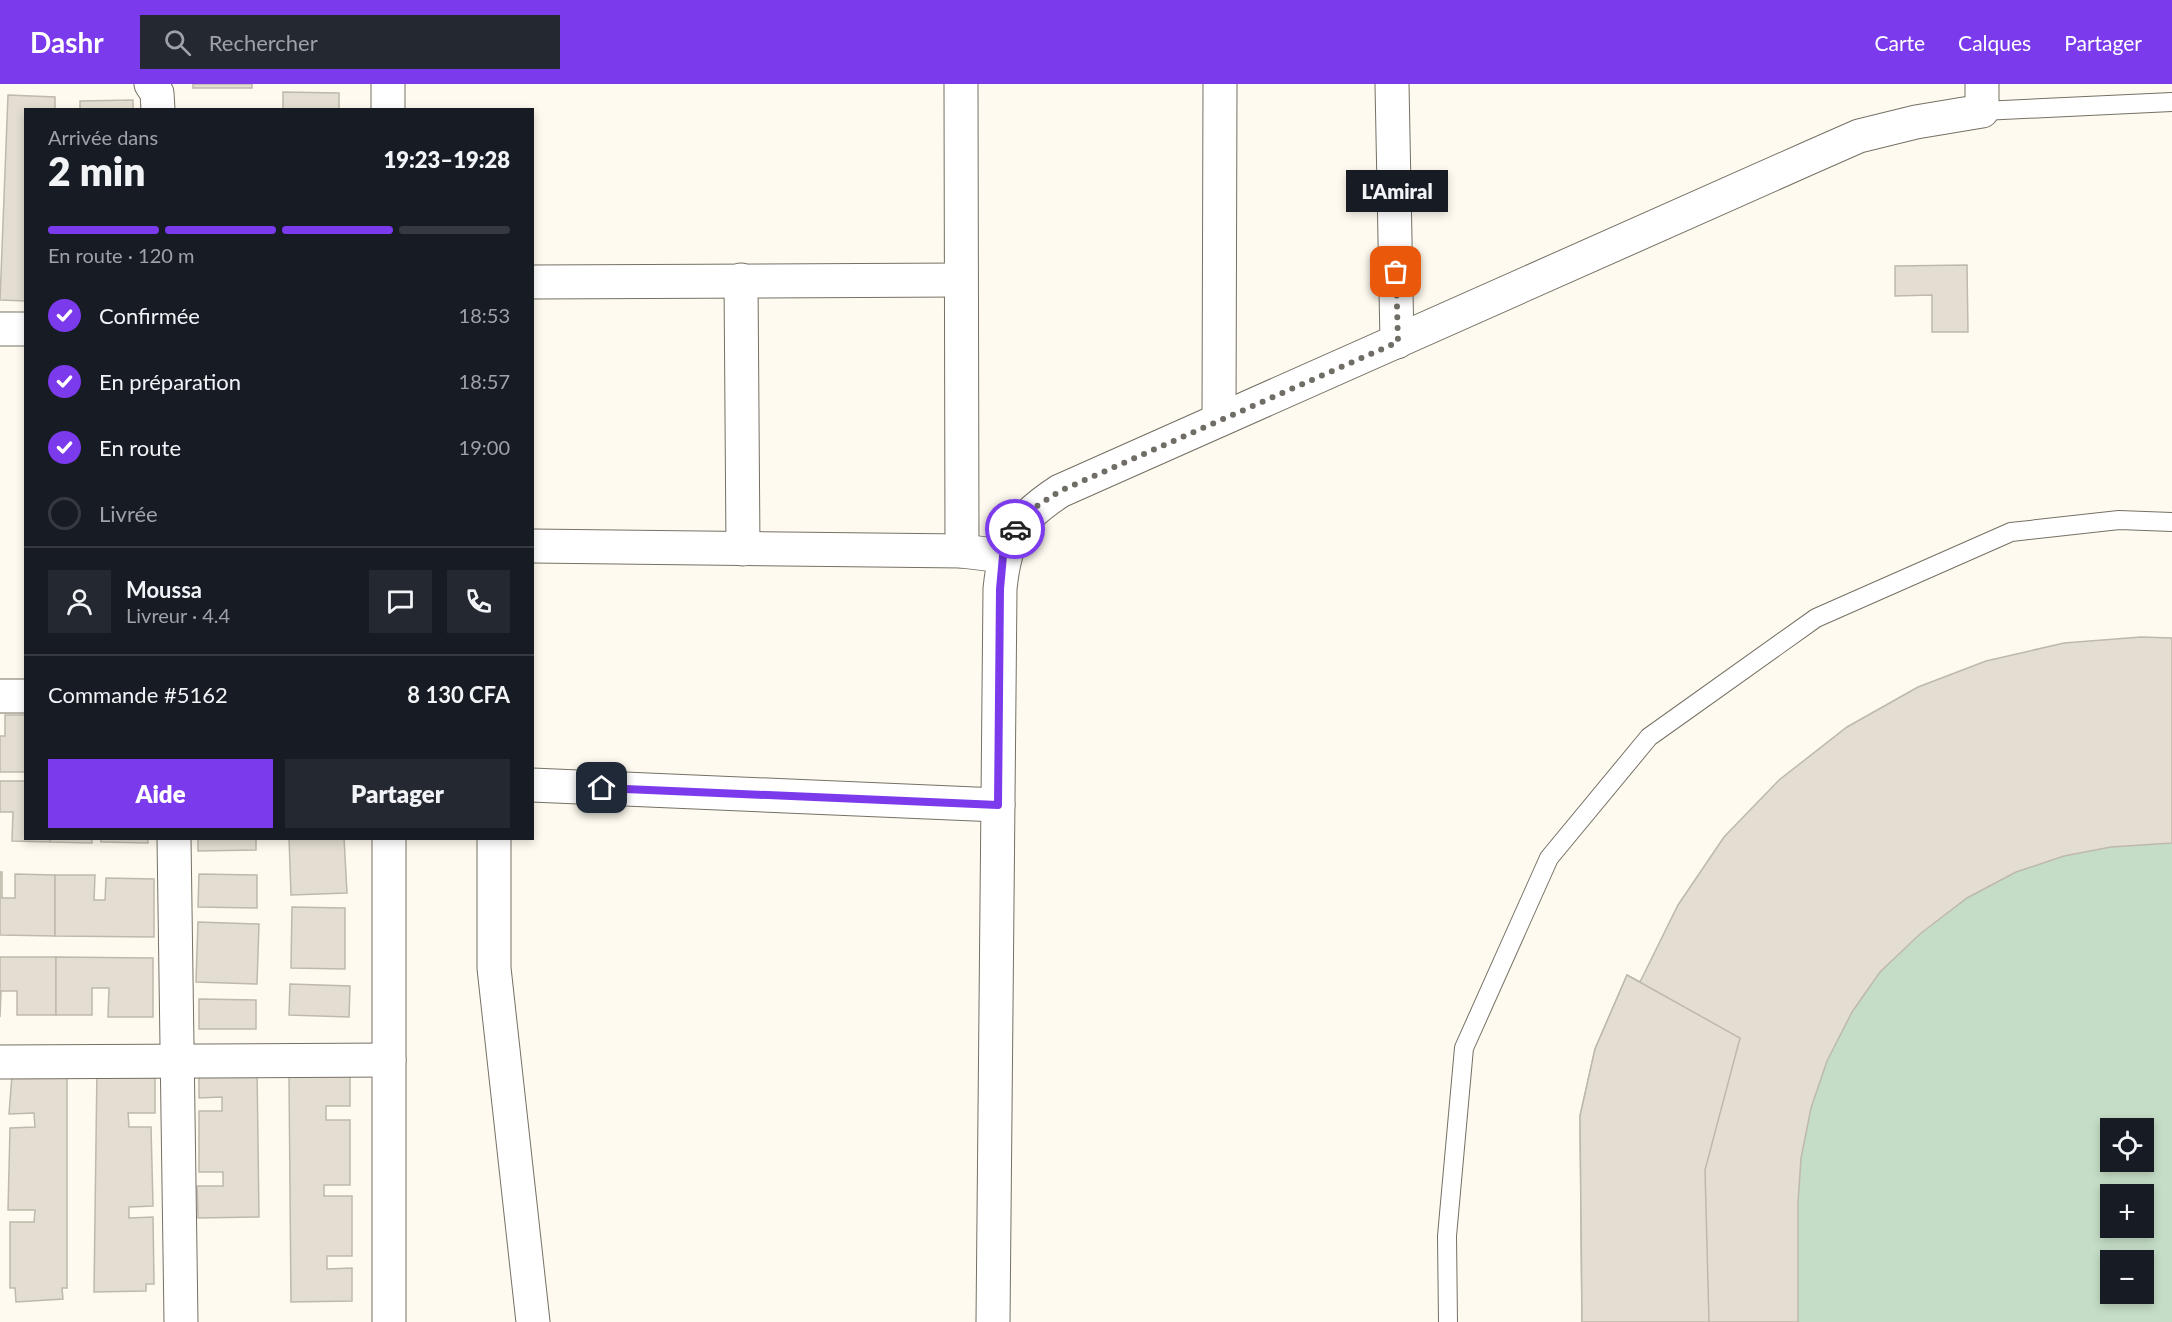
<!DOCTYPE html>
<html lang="fr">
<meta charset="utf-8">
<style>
:root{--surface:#171b24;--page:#242831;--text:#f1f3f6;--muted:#9ea1a6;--line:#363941;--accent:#7c3aed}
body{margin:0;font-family:Lato,sans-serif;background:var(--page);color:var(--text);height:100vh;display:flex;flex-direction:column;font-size:22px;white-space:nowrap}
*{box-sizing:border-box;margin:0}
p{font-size:20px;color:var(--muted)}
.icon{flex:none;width:33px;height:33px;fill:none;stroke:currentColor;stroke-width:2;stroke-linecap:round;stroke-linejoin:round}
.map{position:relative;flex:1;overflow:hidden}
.panel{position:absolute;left:24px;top:24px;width:510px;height:732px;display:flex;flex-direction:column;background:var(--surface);border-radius:0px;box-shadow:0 3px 9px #0003}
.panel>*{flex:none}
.buttons{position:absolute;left:2100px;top:1034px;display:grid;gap:12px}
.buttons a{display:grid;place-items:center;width:54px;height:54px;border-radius:0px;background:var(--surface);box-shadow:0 3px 9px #0003;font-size:30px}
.pin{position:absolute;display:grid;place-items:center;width:51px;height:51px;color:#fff;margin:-26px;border-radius:12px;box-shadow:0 3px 9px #0006}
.courier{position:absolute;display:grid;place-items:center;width:60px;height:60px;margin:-30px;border:4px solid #7c3aed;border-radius:50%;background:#fff;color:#222;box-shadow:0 2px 8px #0007}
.bubble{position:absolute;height:42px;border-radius:0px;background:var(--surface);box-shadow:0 3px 9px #0003;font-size:20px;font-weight:800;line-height:42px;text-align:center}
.summary em{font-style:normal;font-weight:800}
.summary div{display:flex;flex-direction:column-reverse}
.summary{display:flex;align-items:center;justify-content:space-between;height:102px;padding:0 24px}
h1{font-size:39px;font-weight:800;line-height:45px}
.bar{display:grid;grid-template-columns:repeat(4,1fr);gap:9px 6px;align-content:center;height:72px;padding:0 24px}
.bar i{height:8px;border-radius:4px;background:var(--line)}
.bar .selected{background:var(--accent)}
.bar p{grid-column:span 4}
.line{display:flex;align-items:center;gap:15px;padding:0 24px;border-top:2px solid var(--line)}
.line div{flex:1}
.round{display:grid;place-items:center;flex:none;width:63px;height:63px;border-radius:0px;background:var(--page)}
ol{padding:0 24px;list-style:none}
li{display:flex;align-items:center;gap:18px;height:66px}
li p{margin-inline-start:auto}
li .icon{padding:6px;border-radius:50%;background:var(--accent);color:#fff;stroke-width:4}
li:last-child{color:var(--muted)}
li i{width:33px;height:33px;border:3px solid var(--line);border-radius:50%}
.action{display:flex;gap:12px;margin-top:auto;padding:12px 24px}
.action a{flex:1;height:69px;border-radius:0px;background:var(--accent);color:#fff;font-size:24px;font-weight:800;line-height:69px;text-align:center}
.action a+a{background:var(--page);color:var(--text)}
header{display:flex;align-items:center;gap:36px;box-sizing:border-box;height:84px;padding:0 30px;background:var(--accent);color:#fff}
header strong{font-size:28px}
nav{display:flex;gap:33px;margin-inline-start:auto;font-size:21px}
.search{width:420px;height:54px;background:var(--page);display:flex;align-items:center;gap:15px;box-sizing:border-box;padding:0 21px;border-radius:0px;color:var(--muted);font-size:22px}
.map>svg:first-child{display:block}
</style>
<header>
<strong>Dashr</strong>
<div class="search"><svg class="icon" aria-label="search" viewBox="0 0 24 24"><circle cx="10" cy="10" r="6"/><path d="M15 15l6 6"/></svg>Rechercher</div>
<nav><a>Carte</a><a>Calques</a><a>Partager</a></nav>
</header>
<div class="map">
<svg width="2172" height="1238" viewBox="0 0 2172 1238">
<rect width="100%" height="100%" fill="#fefaef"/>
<path fill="#c5ddc6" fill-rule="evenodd" d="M 2141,553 L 2172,554 L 2172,1238 L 1582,1238 L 1580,1032 L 1595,965 L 1627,891 L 1640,897 L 1678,821 L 1724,753 L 1779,696 L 1847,643 L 2064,559 ZM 2110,1044 L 2144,1044 L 2144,1077 L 2110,1077 ZM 2110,1110 L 2144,1110 L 2144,1143 L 2110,1143 ZM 2110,1176 L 2144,1176 L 2144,1209 L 2110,1209 Z"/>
<g fill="#e4ded2" stroke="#beb9ac" stroke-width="1.5">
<rect x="193" y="0" width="59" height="4"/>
<polygon points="283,8 339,9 339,26 283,26"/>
<polygon points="8,11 55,13 55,26 26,26 26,217 0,216"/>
<polygon points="133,16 133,26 80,26 80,17"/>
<polygon points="1967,181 1968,248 1932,248 1932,211 1895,212 1895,182"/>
<polygon points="2141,553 2172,554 2172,759 2111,763 2064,772 2016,788 1967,814 1920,850 1880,888 1852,928 1827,977 1811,1024 1801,1074 1798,1119 1798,1238 1582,1238 1580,1032 1595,965 1627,891 1640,898 1678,821 1724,753 1779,696 1847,643 1918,603 1986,577 2064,559"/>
<polygon points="5,631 26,631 26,688 0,688 0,652 5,652"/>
<polygon points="0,697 26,697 26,754 50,754 50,758 12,757 13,728 0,728"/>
<polygon points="50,754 92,754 92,759 50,758"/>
<polygon points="101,754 148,754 148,759 101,758"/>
<polygon points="198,754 256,754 256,766 198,767"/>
<polygon points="289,754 344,754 347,809 291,811"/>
<polygon points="0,788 2,788 2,814 15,814 15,790 55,791 55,852 0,851"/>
<polygon points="199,790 257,791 257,824 198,823"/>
<polygon points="55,791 95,791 94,816 105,816 106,794 154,795 154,853 55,852"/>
<polygon points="292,823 345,824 345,885 291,884"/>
<polygon points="198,838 259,840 257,900 196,898"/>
<polygon points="0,873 56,873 56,931 17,931 17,907 1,907 0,933"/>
<polygon points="56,873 153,874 153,933 108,933 109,904 92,904 92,931 56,931"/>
<polygon points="1627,891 1740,954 1705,1086 1709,1238 1582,1238 1580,1032 1595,965"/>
<polygon points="290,900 350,902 349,933 289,931"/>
<polygon points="199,915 256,916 256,945 199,945"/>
<polygon points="67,982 67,1204 62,1204 63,1215 16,1218 15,1204 10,1204 10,1138 34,1138 35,1126 8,1126 10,1044 35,1043 34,1029 9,1030 12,991"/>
<polygon points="257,982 259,1133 198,1134 197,1102 223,1102 223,1088 199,1088 199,1027 222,1027 222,1013 199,1014 199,983"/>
<polygon points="97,983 155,992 155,1029 128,1029 129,1043 151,1043 153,1122 129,1123 129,1134 153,1133 154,1200 146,1200 146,1207 94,1208"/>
<polygon points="289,992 350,992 350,1022 326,1022 326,1036 350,1036 350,1101 324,1101 324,1112 352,1112 352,1172 327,1172 327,1185 352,1184 352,1217 291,1218"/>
</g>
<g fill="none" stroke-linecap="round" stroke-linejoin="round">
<g stroke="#767065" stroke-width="20">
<g id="lane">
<polyline points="1982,27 2172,18"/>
<polyline points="1448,1238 1447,1152 1464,964 1549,774 1649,653 1816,534 2011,448 2119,436 2172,438"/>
</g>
</g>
<g stroke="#767065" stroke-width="35">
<g id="street">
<polyline points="151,0 157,9 158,26"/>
<polyline points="388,0 388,26"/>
<polyline points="961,0 962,467"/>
<polyline points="1392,0 1397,258"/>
<polyline points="741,196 743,465"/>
<polyline points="532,198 961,196"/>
<polyline points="0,245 26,245"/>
<polyline points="1219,336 1220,0"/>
<polyline points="532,462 962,467 1003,472"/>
<polyline points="0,612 26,612"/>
<polyline points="532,701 998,721"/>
<polyline points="174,754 181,1238"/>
<polyline points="389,754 389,1238"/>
<polyline points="494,754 494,884 533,1238"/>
<polyline points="0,978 389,976"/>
<path d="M 993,1238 L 1000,505 C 1005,454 1017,435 1060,407 L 1809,74 L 1859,52 L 1916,38 L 1982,27 L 1982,0"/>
</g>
</g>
<use href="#lane" stroke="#fff" stroke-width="18"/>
<use href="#street" stroke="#fff" stroke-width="33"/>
</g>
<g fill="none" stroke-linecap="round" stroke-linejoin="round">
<polyline stroke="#706d66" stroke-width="6" stroke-dasharray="0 10.8" points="1015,445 1034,424 1060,407 1398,258 1396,188"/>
<polyline stroke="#7c3aed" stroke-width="8" points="602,704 998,721 1000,505 1003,472 1015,445"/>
</g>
</svg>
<div class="buttons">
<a><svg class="icon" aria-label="locate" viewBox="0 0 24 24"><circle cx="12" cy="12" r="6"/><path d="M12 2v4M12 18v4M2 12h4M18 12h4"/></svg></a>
<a>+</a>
<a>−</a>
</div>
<div class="pin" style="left:1396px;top:188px;background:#ea580c"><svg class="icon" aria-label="bag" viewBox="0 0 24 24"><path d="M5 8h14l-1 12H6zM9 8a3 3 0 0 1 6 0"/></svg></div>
<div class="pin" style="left:602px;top:704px;background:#1f2937"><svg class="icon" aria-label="home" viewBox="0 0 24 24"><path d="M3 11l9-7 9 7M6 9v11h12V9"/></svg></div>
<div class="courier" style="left:1015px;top:445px"><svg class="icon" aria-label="car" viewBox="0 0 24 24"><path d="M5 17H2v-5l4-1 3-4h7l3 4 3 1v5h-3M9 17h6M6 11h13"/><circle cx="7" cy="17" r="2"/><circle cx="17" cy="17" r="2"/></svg></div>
<div class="bubble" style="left:1346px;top:86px;width:102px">L'Amiral</div>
<section class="panel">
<div class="summary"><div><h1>2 min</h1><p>Arrivée dans</p></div><em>19:23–19:28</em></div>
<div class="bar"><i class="selected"></i><i class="selected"></i><i class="selected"></i><i></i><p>En route · 120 m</p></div>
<ol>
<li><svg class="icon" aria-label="check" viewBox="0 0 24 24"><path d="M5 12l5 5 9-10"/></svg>Confirmée<p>18:53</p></li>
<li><svg class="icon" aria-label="check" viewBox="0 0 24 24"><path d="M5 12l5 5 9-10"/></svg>En préparation<p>18:57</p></li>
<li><svg class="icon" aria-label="check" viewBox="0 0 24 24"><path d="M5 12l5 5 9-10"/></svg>En route<p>19:00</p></li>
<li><i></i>Livrée</li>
</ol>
<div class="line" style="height:108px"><a class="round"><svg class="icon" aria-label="person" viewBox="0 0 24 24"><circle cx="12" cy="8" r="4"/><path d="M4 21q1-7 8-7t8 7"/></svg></a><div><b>Moussa</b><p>Livreur · 4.4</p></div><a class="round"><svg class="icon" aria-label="chat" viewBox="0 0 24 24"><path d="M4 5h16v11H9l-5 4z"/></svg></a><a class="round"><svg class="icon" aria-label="phone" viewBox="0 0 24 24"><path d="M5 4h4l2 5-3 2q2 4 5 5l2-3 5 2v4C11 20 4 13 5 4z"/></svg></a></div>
<div class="line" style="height:78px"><div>Commande #5162</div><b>8 130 CFA</b></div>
<div class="action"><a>Aide</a><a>Partager</a></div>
</section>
</div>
